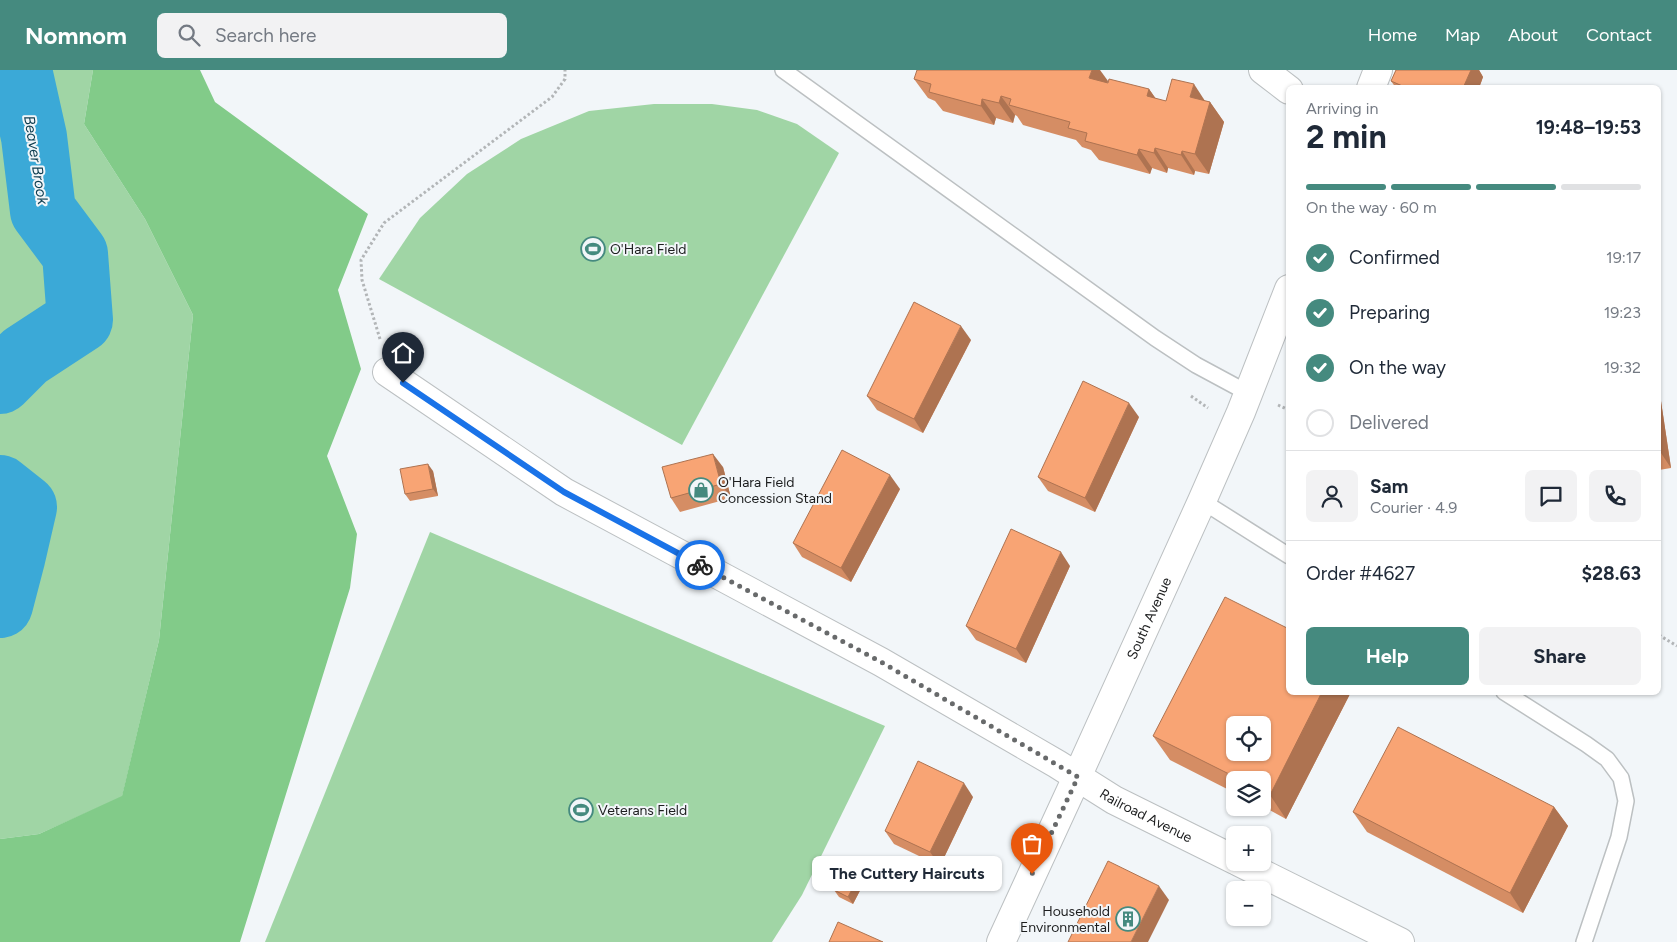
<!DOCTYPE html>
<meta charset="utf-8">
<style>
:root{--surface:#fff;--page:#f2f2f3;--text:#1f2937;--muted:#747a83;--line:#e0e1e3;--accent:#458a7f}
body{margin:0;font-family:Figtree,sans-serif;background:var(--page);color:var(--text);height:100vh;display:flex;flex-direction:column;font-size:19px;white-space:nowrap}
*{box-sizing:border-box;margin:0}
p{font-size:16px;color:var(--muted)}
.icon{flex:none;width:28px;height:28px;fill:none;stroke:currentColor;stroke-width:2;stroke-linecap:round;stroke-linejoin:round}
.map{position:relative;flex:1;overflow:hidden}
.sheet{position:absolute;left:1286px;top:15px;width:375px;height:610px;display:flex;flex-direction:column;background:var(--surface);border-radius:8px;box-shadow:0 1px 4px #0004}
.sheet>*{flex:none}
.buttons{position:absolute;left:1226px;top:646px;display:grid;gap:10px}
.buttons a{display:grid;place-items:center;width:45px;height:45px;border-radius:8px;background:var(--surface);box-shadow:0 1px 4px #0004;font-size:25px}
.pin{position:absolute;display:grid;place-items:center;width:42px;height:42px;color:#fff;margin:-51px -21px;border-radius:50% 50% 50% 0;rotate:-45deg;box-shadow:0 0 5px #0007}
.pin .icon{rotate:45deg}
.courier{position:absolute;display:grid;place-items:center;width:50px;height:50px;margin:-25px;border:4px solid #1a73e8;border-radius:50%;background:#fff;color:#222;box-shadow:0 1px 6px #0007}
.bubble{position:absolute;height:35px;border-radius:8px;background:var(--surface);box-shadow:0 1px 4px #0004;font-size:16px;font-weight:700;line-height:35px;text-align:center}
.summary em{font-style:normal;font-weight:700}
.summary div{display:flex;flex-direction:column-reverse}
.summary{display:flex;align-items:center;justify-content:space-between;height:85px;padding:0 20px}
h1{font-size:32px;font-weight:700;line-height:38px}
.bar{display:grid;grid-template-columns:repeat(4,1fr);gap:8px 5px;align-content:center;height:60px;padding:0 20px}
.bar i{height:6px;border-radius:4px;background:var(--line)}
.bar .active{background:var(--accent)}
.bar p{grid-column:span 4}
.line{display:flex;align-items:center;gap:12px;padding:0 20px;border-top:1px solid var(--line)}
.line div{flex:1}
.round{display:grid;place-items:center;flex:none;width:52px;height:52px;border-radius:8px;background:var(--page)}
ol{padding:0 20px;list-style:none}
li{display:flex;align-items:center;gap:15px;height:55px}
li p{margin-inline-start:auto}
li .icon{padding:5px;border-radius:50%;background:var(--accent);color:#fff;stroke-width:4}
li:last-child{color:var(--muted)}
li i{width:28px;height:28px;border:2px solid var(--line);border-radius:50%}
.action{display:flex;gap:10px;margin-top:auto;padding:10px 20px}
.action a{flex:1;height:58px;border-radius:8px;background:var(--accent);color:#fff;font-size:20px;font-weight:700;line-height:58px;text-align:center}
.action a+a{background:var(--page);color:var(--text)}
header{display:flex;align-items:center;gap:30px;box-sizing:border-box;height:70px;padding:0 25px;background:var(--accent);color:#fff}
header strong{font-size:24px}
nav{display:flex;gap:28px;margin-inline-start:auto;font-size:18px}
.search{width:350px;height:45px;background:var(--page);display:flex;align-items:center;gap:12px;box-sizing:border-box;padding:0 18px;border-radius:8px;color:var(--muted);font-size:19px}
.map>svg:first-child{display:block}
</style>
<header>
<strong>Nomnom</strong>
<div class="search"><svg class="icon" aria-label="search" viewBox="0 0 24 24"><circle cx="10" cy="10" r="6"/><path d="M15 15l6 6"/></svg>Search here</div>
<nav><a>Home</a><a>Map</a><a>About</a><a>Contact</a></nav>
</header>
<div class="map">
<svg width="1677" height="872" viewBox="0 0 1677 872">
<rect width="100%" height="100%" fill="#f2f6f9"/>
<g fill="#a0d5a5">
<polygon points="0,0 93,0 84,54 145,149 193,245 159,570 122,727 39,764 0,769"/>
<polygon points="654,34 712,34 757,40 797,54 839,83 682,375 379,209 420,148 467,104 521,69 589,41"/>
<polygon points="430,462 885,656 802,825 772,872 265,872"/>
</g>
<polygon fill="#82cb89" points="93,0 200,0 215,32 368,144 338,220 361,299 327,386 357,464 350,518 240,872 0,872 0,769 39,764 122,726 159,570 193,245 145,149 84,54"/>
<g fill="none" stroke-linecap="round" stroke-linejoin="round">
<g stroke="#3ba9d7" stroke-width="66">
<polyline points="0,311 25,286 80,250 75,184 43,141 34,67 19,0"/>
<polyline points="0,418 24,437 12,489 0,535"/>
</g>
<g stroke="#bcc0c2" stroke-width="18">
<g id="service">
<polyline points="783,0 1155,268 1196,295 1248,323"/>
<polyline points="1202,431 1289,486"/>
<polyline points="1504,622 1586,674 1607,689 1621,708 1626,731 1619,767 1584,872"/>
</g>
</g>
<g stroke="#bcc0c2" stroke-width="30">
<g id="minor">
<polyline points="1263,0 1289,20"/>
<path id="s1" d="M 387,302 L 564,422 L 881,592 L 1057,694 L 1114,730 L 1235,790"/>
<polyline points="1239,792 1400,872"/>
</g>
</g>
<g stroke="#bcc0c2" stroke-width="30">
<g id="tertiary">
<polyline points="1371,18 1378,0"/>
<path id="s2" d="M 1001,872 L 1077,707 L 1202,431 L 1241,342 L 1289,219"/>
</g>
</g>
<g stroke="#b2b5b7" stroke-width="3" stroke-dasharray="2.5 2.5" stroke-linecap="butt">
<polyline points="380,269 362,210 361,190 384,153 552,27 565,9 565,0"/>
<polyline points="1191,326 1208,338"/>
<polyline points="1278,335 1289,340"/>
<polyline points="1659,565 1677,576"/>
</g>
<use href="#service" stroke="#fff" stroke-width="15"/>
<use href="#minor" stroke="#fff" stroke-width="28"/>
<use href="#tertiary" stroke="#fff" stroke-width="28"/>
</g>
<g fill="#d58d64">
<polygon points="1396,0 1479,0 1483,7 1479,18 1396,18 1391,11"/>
<polygon points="914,9 1108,11 1107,13 1149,19 1156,29 1166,31 1205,31 1210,32 1224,52 1209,104 1195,101 1194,105 1168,98 1167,103 1152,98 1150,104 1099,90 1091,80 1082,77 1076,70 1023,55 1017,46 1015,45 1013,53 996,48 994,55 943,41 935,31 928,28"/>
<polygon points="971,270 923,363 877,340 867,326"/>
<polygon points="1659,318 1671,398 1659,400"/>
<polygon points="1139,347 1095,442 1048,421 1038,407"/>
<polygon points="723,397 731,428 680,442 671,428"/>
<polygon points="433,401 438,426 410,431 405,424"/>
<polygon points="900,419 851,512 802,487 793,473"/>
<polygon points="1070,496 1026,593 976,570 966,556"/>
<polygon points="1289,622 1351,622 1286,749 1262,736 1262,710 1235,710 1235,723 1170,690 1153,666"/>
<polygon points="973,727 940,796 894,774 885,761"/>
<polygon points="1554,737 1568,756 1523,843 1367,762 1353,742"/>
<polygon points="860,804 865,811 853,834 839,827 834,820"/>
</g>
<g fill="#ae7351">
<polygon points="1092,0 1100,0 1108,11 1103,27 1089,8"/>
<polygon points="1471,0 1479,0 1483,7 1479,18 1463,18"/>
<polygon points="1194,14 1207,34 1190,27"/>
<polygon points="1149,19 1163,39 1147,26"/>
<polygon points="1001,26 1015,45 1013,53 999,33"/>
<polygon points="982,29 996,48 994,55 981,36"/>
<polygon points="1210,32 1224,52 1209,104 1195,84"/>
<polygon points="1155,78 1168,98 1167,103 1154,83"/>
<polygon points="1139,79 1152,98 1150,104 1137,85"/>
<polygon points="1182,81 1195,101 1194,105 1181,85"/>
<polygon points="961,256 971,270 923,363 914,349"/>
<polygon points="1659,318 1671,398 1659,380"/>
<polygon points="1129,333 1139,347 1095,442 1085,428"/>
<polygon points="713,384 723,397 731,428 721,414"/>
<polygon points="428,394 433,401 438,426 433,419"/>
<polygon points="890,405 900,419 851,512 841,498"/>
<polygon points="1061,482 1070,496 1026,593 1016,579"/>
<polygon points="1322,622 1351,622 1286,749 1270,725"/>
<polygon points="964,713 973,727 940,796 930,782"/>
<polygon points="1554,737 1568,756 1523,843 1510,823"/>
<polygon points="860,804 865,811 853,834 848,827"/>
<polygon points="1159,816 1169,830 1148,872 1131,872"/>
</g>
<g fill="#f8a474" stroke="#ae7351" fill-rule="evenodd">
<polygon points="917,0 1092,0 1089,8 1108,13 1109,9 1149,19 1147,26 1166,31 1172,9 1194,14 1190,27 1210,32 1195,84 1182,81 1181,85 1155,78 1154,83 1139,79 1137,85 1085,71 1087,63 1068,58 1070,52 1009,35 1011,29 1001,26 999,33 982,29 981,36 929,22 931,14 914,9"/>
<polygon points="1396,0 1471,0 1463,18 1407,18 1391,11"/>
<polygon points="914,232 961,256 914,349 867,326"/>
<polygon points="1083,311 1129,333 1085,428 1038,407"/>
<polygon points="842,380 890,405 841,498 793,473"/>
<polygon points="713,384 721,414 671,428 662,397"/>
<polygon points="428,394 433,419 405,424 400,399"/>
<polygon points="1011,459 1061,482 1016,579 966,556"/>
<path d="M 1225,527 L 1289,559 L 1289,622 L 1322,622 L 1270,725 L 1262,721 L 1262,710 L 1241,710 L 1153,666 ZM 1235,655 L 1262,655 L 1262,682 L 1235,682 Z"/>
<polygon points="1398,657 1554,737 1510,823 1353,742"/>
<polygon points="918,691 964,713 930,782 885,761"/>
<polygon points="1108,791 1159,816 1131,872 1068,872"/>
<polygon points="846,797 860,804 848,827 834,820"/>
<polygon points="838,852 883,872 829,872"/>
</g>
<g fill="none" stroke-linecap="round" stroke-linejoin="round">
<polyline stroke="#686a6b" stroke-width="5" stroke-dasharray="0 9" points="700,495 881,592 1078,707 1032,804"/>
<polyline stroke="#1a73e8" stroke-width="6" points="403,313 564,422 700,495"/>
</g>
<defs>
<g id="stadium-ring" transform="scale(1.25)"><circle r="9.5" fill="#f2f6f9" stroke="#458a7f" stroke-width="1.5"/><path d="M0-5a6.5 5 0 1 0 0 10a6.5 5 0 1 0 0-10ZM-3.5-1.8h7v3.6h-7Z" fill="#458a7f"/></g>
<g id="shop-ring" transform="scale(1.25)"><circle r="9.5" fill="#f2f6f9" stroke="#458a7f" stroke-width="1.5"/><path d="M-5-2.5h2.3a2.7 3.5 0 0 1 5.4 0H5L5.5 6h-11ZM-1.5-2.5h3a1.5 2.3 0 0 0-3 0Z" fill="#458a7f"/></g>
<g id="building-ring" transform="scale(1.25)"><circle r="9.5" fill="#f2f6f9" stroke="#458a7f" stroke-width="1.5"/><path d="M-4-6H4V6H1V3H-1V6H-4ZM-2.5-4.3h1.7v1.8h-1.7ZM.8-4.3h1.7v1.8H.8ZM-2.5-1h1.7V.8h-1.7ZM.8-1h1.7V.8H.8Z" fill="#458a7f"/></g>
</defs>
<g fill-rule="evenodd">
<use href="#stadium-ring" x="593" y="179"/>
<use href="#shop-ring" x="701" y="420"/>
<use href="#stadium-ring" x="581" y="740"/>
<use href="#building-ring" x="1128" y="849"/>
</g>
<g text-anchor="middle" stroke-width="4" stroke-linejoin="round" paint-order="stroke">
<g font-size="14" fill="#1d1e1f" stroke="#f2f6f9" text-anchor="start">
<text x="610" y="184">O'Hara Field</text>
<text x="718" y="417">O'Hara Field<tspan x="718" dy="16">Concession Stand</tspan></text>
<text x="598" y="745">Veterans Field</text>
<text x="1110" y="846" text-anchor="end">Household<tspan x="1110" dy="16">Environmental</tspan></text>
</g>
<g font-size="14" fill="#1d1e1f" stroke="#f2f6f9">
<text dy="5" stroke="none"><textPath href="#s2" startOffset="356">South Avenue</textPath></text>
<text dy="5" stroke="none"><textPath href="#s1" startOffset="880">Railroad Avenue</textPath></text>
</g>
<g font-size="15" font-style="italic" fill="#0b3b4e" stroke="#f2f6f9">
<text transform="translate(36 90) rotate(81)" y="5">Beaver Brook</text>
</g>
</g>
</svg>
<div class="buttons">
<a><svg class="icon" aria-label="locate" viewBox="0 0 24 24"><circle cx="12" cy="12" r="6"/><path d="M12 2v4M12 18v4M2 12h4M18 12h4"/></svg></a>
<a><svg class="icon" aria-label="layers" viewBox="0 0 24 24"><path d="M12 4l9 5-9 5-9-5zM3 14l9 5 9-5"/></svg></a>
<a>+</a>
<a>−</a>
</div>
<div class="pin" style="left:1032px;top:804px;background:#ea580c"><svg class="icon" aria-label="bag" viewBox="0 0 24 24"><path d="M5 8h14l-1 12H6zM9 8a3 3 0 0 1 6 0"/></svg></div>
<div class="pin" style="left:403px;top:313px;background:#1f2937"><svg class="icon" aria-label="home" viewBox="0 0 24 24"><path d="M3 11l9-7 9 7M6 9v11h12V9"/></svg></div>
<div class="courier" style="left:700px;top:495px"><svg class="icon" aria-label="bike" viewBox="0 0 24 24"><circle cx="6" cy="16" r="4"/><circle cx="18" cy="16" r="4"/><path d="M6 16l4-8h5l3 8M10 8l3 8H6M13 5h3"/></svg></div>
<div class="bubble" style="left:812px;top:786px;width:190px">The Cuttery Haircuts</div>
<section class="sheet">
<div class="summary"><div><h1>2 min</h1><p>Arriving in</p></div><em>19:48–19:53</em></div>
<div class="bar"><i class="active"></i><i class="active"></i><i class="active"></i><i></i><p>On the way · 60 m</p></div>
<ol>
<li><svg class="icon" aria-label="check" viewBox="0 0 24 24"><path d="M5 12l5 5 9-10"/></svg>Confirmed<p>19:17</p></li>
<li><svg class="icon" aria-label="check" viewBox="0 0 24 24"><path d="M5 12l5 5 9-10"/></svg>Preparing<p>19:23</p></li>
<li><svg class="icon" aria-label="check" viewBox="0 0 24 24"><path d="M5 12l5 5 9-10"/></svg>On the way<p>19:32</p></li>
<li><i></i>Delivered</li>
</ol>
<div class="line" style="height:90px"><a class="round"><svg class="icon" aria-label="person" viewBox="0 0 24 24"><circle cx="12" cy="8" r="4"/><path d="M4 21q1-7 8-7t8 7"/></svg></a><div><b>Sam</b><p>Courier · 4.9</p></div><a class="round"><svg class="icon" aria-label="chat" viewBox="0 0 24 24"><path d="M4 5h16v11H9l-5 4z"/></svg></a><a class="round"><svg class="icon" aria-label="phone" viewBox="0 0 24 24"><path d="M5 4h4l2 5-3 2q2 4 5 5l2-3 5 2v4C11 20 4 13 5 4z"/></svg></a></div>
<div class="line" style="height:65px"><div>Order #4627</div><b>$28.63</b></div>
<div class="action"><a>Help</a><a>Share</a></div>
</section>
</div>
